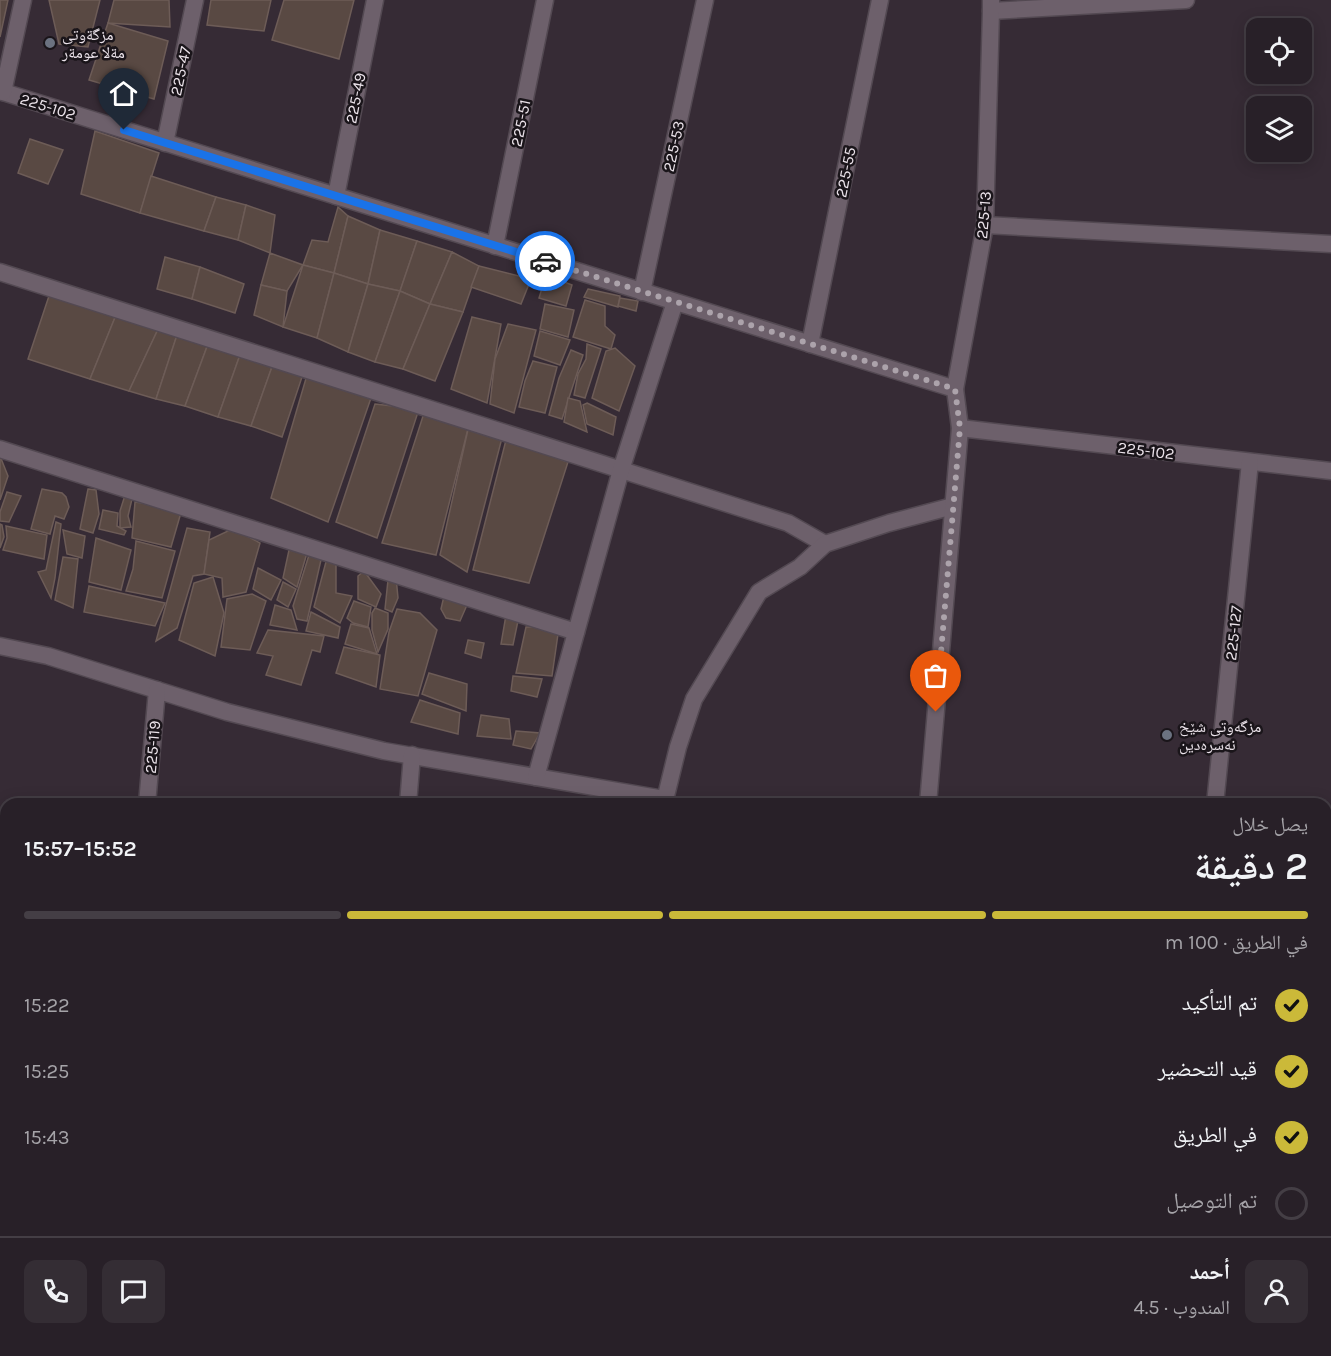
<!DOCTYPE html>
<html lang="ar">
<meta charset="utf-8">
<style>
:root{--surface:#282028;--page:#342d34;--text:#f1f3f6;--muted:#a5a3a8;--line:#443e45;--accent:#cbb939}
body{margin:0;font-family:Karla,"Noto Naskh Arabic",sans-serif;background:var(--page);color:var(--text);direction:rtl;height:100vh;display:flex;flex-direction:column;font-size:22px;white-space:nowrap}
*{box-sizing:border-box;margin:0}
p{font-size:20px;color:var(--muted)}
.icon{flex:none;width:33px;height:33px;fill:none;stroke:currentColor;stroke-width:2;stroke-linecap:round;stroke-linejoin:round}
.map{position:relative;flex:1;overflow:hidden;direction:ltr}
.sheet{position:absolute;left:0px;top:798px;width:1332px;height:558px;display:flex;flex-direction:column;background:var(--surface);border-radius:18px 18px 0 0;box-shadow:0 3px 15px #0003,0 0 0 2px var(--line);direction:rtl}
.sheet>*{flex:none}
.controls{position:absolute;left:1246px;top:18px;display:grid;gap:12px}
.controls a{display:grid;place-items:center;width:66px;height:66px;border-radius:12px;background:var(--surface);box-shadow:0 3px 15px #0003,0 0 0 2px var(--line);font-size:30px}
.pin{position:absolute;display:grid;place-items:center;width:51px;height:51px;color:#fff;margin:-62px -26px;border-radius:50% 50% 50% 0;rotate:-45deg;box-shadow:0 0 6px #0007}
.pin .icon{rotate:45deg}
.courier{position:absolute;display:grid;place-items:center;width:60px;height:60px;margin:-30px;border:4px solid #1a73e8;border-radius:50%;background:#fff;color:#222;box-shadow:0 2px 8px #0007}
.headline em{font-style:normal;font-weight:600}
.headline div{display:flex;flex-direction:column-reverse}
.headline{display:flex;align-items:center;justify-content:space-between;height:102px;padding:0 24px}
h1{font-size:39px;font-weight:600;line-height:45px}
.bar{display:grid;grid-template-columns:repeat(4,1fr);gap:9px 6px;align-content:center;height:72px;padding:0 24px}
.bar i{height:8px;border-radius:4px;background:var(--line)}
.bar .active{background:var(--accent)}
.bar p{grid-column:span 4}
.line{display:flex;align-items:center;gap:15px;padding:0 24px;border-top:2px solid var(--line)}
.line div{flex:1}
.round{display:grid;place-items:center;flex:none;width:63px;height:63px;border-radius:12px;background:var(--page)}
ol{padding:0 24px;list-style:none}
li{display:flex;align-items:center;gap:18px;height:66px}
li p{margin-inline-start:auto}
li .icon{padding:6px;border-radius:50%;background:var(--accent);color:#111;stroke-width:4}
li:last-child{color:var(--muted)}
li i{width:33px;height:33px;border:3px solid var(--line);border-radius:50%}
.map>svg:first-child{display:block}
</style>
<div class="map">
<svg width="1331" height="1356" viewBox="0 0 1331 1356">
<rect width="100%" height="100%" fill="#362b35"/>
<g fill="#594943" stroke="#6d5c57" stroke-width="1.5">
<polygon points="0,0 8,0 0,37"/>
<polygon points="49,0 100,0 88,47 59,44"/>
<polygon points="114,0 169,0 170,27 108,23"/>
<polygon points="211,0 271,0 264,31 207,25"/>
<polygon points="284,0 354,0 339,59 272,40"/>
<polygon points="108,23 168,41 154,99 89,80"/>
<polygon points="95,131 159,153 140,213 81,194"/>
<polygon points="30,139 63,150 48,184 18,173"/>
<polygon points="151,176 216,197 204,231 140,213"/>
<polygon points="216,197 246,205 238,240 204,231"/>
<polygon points="246,205 275,215 270,253 238,240"/>
<polygon points="338,207 348,216 334,273 303,265 312,240 328,242"/>
<polygon points="348,216 380,230 368,284 334,273"/>
<polygon points="380,230 417,241 400,291 368,284"/>
<polygon points="417,241 452,252 430,304 400,291"/>
<polygon points="452,252 479,266 463,312 430,304"/>
<polygon points="270,253 303,265 287,291 261,285"/>
<polygon points="165,257 200,267 192,299 157,289"/>
<polygon points="303,265 334,273 317,338 283,327"/>
<polygon points="479,266 531,279 521,304 471,287"/>
<polygon points="200,267 244,284 235,313 192,299"/>
<polygon points="334,273 368,284 348,352 317,338"/>
<polygon points="546,275 572,285 566,306 539,298"/>
<polygon points="368,284 400,291 375,362 348,352"/>
<polygon points="261,285 287,291 283,327 254,315"/>
<polygon points="588,289 620,296 618,307 584,297"/>
<polygon points="400,291 430,304 403,369 375,362"/>
<polygon points="49,296 116,315 90,379 28,359"/>
<polygon points="620,298 638,301 636,311 618,306"/>
<polygon points="585,300 605,306 605,326 615,335 611,349 573,337"/>
<polygon points="430,304 463,312 435,381 403,369"/>
<polygon points="545,304 574,310 568,337 540,329"/>
<polygon points="116,315 160,325 129,391 90,379"/>
<polygon points="472,317 501,324 487,403 451,389"/>
<polygon points="508,324 536,330 514,413 490,404 495,359"/>
<polygon points="160,325 178,332 156,399 129,391"/>
<polygon points="540,331 570,340 560,365 534,356"/>
<polygon points="178,332 208,344 185,406 156,399"/>
<polygon points="208,344 241,352 218,417 185,406"/>
<polygon points="587,344 601,349 585,398 574,395 578,374 586,359"/>
<polygon points="615,348 635,366 619,411 592,398 606,351"/>
<polygon points="571,350 583,355 562,419 549,415 559,378"/>
<polygon points="241,352 273,364 251,426 218,417"/>
<polygon points="533,361 557,367 545,413 519,407 525,381"/>
<polygon points="273,364 302,377 282,437 251,426"/>
<polygon points="307,375 371,398 328,522 271,498"/>
<polygon points="568,398 580,401 587,432 564,422"/>
<polygon points="587,403 616,417 613,435 587,424 583,405"/>
<polygon points="375,404 419,409 377,538 336,522"/>
<polygon points="425,410 469,425 436,555 382,543"/>
<polygon points="469,425 502,438 467,572 440,555"/>
<polygon points="506,440 568,462 529,583 473,570"/>
<polygon points="0,456 8,476 0,500"/>
<polygon points="42,489 62,493 66,497 69,507 64,519 55,516 50,534 31,529"/>
<polygon points="88,489 96,490 99,514 93,533 80,529"/>
<polygon points="7,492 21,496 9,522 0,521 0,512"/>
<polygon points="126,492 132,499 128,516 131,527 120,528 120,511"/>
<polygon points="135,502 182,509 171,547 132,538"/>
<polygon points="103,510 118,513 117,526 126,531 124,535 99,529"/>
<polygon points="56,522 61,524 55,578 51,598 38,572 46,570"/>
<polygon points="0,524 2,525 4,537 0,548"/>
<polygon points="6,526 47,535 44,559 3,550 7,538"/>
<polygon points="187,528 210,532 204,574 193,576 177,628 156,641"/>
<polygon points="232,529 242,533 260,543 246,592 223,597 222,578 204,574 209,540"/>
<polygon points="63,530 85,536 82,558 67,554"/>
<polygon points="96,538 131,550 121,590 89,582"/>
<polygon points="136,541 175,551 162,598 126,591 133,569"/>
<polygon points="289,550 307,553 297,587 283,578"/>
<polygon points="309,555 321,560 307,621 297,619 293,606"/>
<polygon points="63,557 78,559 73,608 55,600"/>
<polygon points="327,558 336,562 336,593 352,596 340,623 314,607"/>
<polygon points="258,568 281,580 271,600 253,589"/>
<polygon points="364,571 381,594 376,607 358,599 358,576"/>
<polygon points="213,577 224,613 215,656 179,640 194,583"/>
<polygon points="396,577 398,598 392,612 385,609 388,580"/>
<polygon points="283,582 296,589 288,607 277,600"/>
<polygon points="89,586 165,603 155,626 84,612"/>
<polygon points="252,594 266,601 250,650 221,647 227,599"/>
<polygon points="444,596 467,605 460,621 446,618 441,609"/>
<polygon points="354,601 371,607 368,627 353,623 347,618"/>
<polygon points="275,605 291,610 297,630 270,625"/>
<polygon points="375,608 388,613 388,629 378,652 372,630 372,613"/>
<polygon points="397,609 420,613 437,630 418,696 380,689 389,632"/>
<polygon points="311,612 340,627 338,638 306,631"/>
<polygon points="506,615 519,616 513,645 501,644"/>
<polygon points="351,624 369,628 377,654 345,644"/>
<polygon points="526,627 559,627 552,676 516,673"/>
<polygon points="268,630 324,636 320,652 312,650 301,685 266,675 273,656 257,653"/>
<polygon points="468,640 484,643 481,658 465,653"/>
<polygon points="344,647 380,655 376,687 336,673"/>
<polygon points="429,673 467,684 466,711 422,694"/>
<polygon points="513,676 542,679 537,697 511,691"/>
<polygon points="420,700 460,713 458,734 411,722"/>
<polygon points="481,715 509,719 511,739 477,736"/>
<polygon points="516,731 540,733 531,749 513,745"/>
</g>
<g fill="none" stroke-linecap="round" stroke-linejoin="round">
<g stroke="#534952" stroke-width="19">
<g id="minor">
<polyline points="991,11 1186,0"/>
<polyline points="0,91 955,389"/>
<polyline points="3,92 23,0"/>
<polyline points="165,143 195,0"/>
<polyline points="336,196 375,0"/>
<polyline points="985,225 1331,244"/>
<polyline points="495,246 545,0"/>
<polyline points="0,272 788,523 825,544"/>
<polyline points="642,292 705,0"/>
<polyline points="810,344 880,0"/>
<polyline points="960,428 1331,471"/>
<polyline points="0,449 576,632"/>
<polyline points="0,646 48,656 227,712 384,751 664,799"/>
<polyline points="536,777 621,470 675,302"/>
<polyline points="147,804 157,690"/>
<polyline points="408,804 412,755"/>
<polyline points="664,804 678,747 694,699 759,592 800,567 825,544 889,523 953,506"/>
<polyline points="928,804 960,428 955,389 985,225 991,11 991,0"/>
<polyline points="1215,804 1250,462"/>
<polyline points="0,1078 6,1078"/>
<polyline points="1326,1243 1331,1244"/>
<polyline points="100,1356 100,1350"/>
<polyline points="363,1356 363,1350"/>
<polyline points="613,1356 614,1350"/>
<polyline points="880,1356 880,1350"/>
<polyline points="1159,1356 1160,1350"/>
</g>
</g>
<use href="#minor" stroke="#6d606b" stroke-width="16"/>
</g>
<g fill="none" stroke-linecap="round" stroke-linejoin="round">
<polyline stroke="#aca3ab" stroke-width="6" stroke-dasharray="0 10.8" points="545,261 955,389 960,428 936,712"/>
<polyline stroke="#1a73e8" stroke-width="8" points="124,130 545,261"/>
</g>
<g fill="#6b7280" stroke="#1a151a" stroke-width="2">
<circle cx="50" cy="43" r="6"/>
<circle cx="1167" cy="735" r="6"/>
</g>
<g text-anchor="middle" stroke-width="5" stroke-linejoin="round" paint-order="stroke">
<g font-size="16" fill="#ebe3ea" stroke="#1a151a" text-anchor="start">
<text x="62" y="40">مزگةوتی<tspan x="62" dy="18">مةلا عومةر</tspan></text>
<text x="1179" y="732">مزگه‌وتی شێخ<tspan x="1179" dy="18">نه‌سرەدین</tspan></text>
</g>
<g font-size="16" fill="#ebe3ea" stroke="#1a151a">
<text transform="translate(180 71) rotate(-78)" y="6">225-47</text>
<text transform="translate(355 98) rotate(-79)" y="6">225-49</text>
<text transform="translate(48 106) rotate(17)" y="6">225-102</text>
<text transform="translate(520 123) rotate(-79)" y="6">225-51</text>
<text transform="translate(673 146) rotate(-78)" y="6">225-53</text>
<text transform="translate(845 172) rotate(-79)" y="6">225-55</text>
<text transform="translate(983 215) rotate(-85)" y="6">225-13</text>
<text transform="translate(1146 450) rotate(7)" y="6">225-102</text>
<text transform="translate(1233 633) rotate(-84)" y="6">225-127</text>
<text transform="translate(152 747) rotate(-85)" y="6">225-119</text>
</g>
</g>
</svg>
<div class="controls">
<a><svg class="icon" aria-label="locate" viewBox="0 0 24 24"><circle cx="12" cy="12" r="6"/><path d="M12 2v4M12 18v4M2 12h4M18 12h4"/></svg></a>
<a><svg class="icon" aria-label="layers" viewBox="0 0 24 24"><path d="M12 4l9 5-9 5-9-5zM3 14l9 5 9-5"/></svg></a>
</div>
<div class="pin" style="left:936px;top:712px;background:#ea580c"><svg class="icon" aria-label="bag" viewBox="0 0 24 24"><path d="M5 8h14l-1 12H6zM9 8a3 3 0 0 1 6 0"/></svg></div>
<div class="pin" style="left:124px;top:130px;background:#1f2937"><svg class="icon" aria-label="home" viewBox="0 0 24 24"><path d="M3 11l9-7 9 7M6 9v11h12V9"/></svg></div>
<div class="courier" style="left:545px;top:261px"><svg class="icon" aria-label="car" viewBox="0 0 24 24"><path d="M5 17H2v-5l4-1 3-4h7l3 4 3 1v5h-3M9 17h6M6 11h13"/><circle cx="7" cy="17" r="2"/><circle cx="17" cy="17" r="2"/></svg></div>
<section class="sheet">
<div class="headline"><div><h1>2 دقيقة</h1><p>يصل خلال</p></div><em>15:52–15:57</em></div>
<div class="bar"><i class="active"></i><i class="active"></i><i class="active"></i><i></i><p>في الطريق · 100 m</p></div>
<ol>
<li><svg class="icon" aria-label="check" viewBox="0 0 24 24"><path d="M5 12l5 5 9-10"/></svg>تم التأكيد<p>15:22</p></li>
<li><svg class="icon" aria-label="check" viewBox="0 0 24 24"><path d="M5 12l5 5 9-10"/></svg>قيد التحضير<p>15:25</p></li>
<li><svg class="icon" aria-label="check" viewBox="0 0 24 24"><path d="M5 12l5 5 9-10"/></svg>في الطريق<p>15:43</p></li>
<li><i></i>تم التوصيل</li>
</ol>
<div class="line" style="height:108px"><a class="round"><svg class="icon" aria-label="person" viewBox="0 0 24 24"><circle cx="12" cy="8" r="4"/><path d="M4 21q1-7 8-7t8 7"/></svg></a><div><b>أحمد</b><p>المندوب · 4.5</p></div><a class="round"><svg class="icon" aria-label="chat" viewBox="0 0 24 24"><path d="M4 5h16v11H9l-5 4z"/></svg></a><a class="round"><svg class="icon" aria-label="phone" viewBox="0 0 24 24"><path d="M5 4h4l2 5-3 2q2 4 5 5l2-3 5 2v4C11 20 4 13 5 4z"/></svg></a></div>
</section>
</div>
